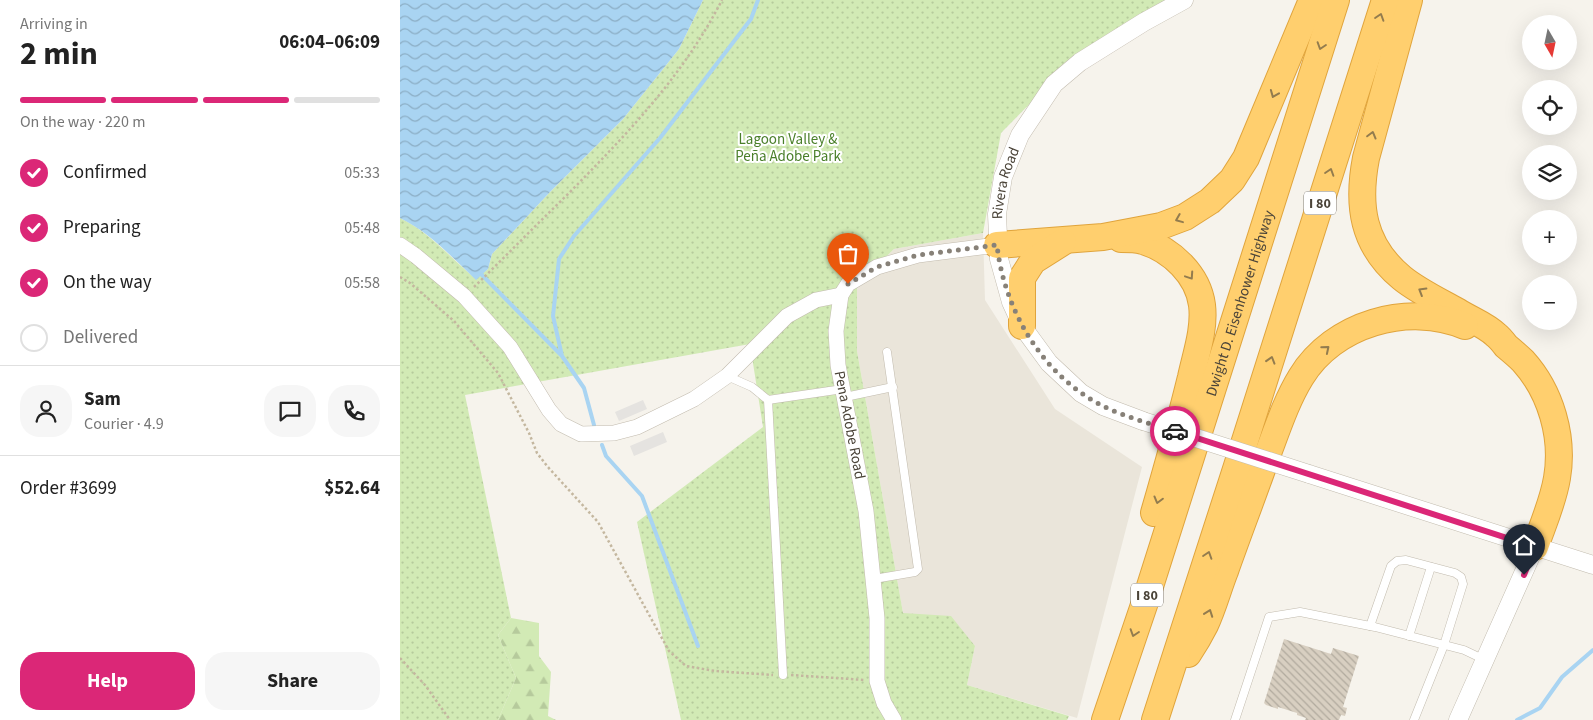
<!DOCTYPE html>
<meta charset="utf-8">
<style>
:root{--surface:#fff;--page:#f6f6f6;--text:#222;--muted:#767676;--line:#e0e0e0;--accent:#db2777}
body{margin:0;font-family:"Source Sans 3",sans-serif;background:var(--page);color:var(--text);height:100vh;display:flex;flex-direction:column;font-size:19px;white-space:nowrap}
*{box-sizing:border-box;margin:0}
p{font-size:16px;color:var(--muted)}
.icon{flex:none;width:28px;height:28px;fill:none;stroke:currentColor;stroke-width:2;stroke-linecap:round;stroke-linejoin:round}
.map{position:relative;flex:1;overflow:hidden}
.side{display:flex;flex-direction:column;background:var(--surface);width:400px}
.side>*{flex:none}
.needle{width:32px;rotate:171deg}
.fabs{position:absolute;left:1122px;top:15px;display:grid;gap:10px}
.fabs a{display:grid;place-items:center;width:55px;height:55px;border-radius:50%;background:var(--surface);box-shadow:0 5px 20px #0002;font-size:25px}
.pin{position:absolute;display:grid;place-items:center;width:42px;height:42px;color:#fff;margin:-51px -21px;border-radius:50% 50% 50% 0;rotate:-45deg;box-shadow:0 0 5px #0007}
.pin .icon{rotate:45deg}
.courier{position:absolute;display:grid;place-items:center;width:50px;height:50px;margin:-25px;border:4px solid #db2777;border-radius:50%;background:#fff;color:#222;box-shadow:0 1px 6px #0007}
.headline em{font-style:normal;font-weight:700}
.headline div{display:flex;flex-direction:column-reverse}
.headline{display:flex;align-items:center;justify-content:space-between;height:85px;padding:0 20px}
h1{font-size:32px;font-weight:700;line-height:38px}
.bar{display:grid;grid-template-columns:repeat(4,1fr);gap:8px 5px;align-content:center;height:60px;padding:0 20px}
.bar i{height:6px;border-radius:4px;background:var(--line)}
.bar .active{background:var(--accent)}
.bar p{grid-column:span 4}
.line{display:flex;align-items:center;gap:12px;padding:0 20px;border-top:1px solid var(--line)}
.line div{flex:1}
.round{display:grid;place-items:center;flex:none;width:52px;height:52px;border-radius:20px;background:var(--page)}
ol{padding:0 20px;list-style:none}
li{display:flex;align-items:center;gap:15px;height:55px}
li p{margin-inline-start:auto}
li .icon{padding:5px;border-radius:50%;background:var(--accent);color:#fff;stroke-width:4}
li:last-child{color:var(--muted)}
li i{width:28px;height:28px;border:2px solid var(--line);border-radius:50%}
.button{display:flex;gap:10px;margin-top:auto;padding:10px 20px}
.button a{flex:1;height:58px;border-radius:20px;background:var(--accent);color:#fff;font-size:20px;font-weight:700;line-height:58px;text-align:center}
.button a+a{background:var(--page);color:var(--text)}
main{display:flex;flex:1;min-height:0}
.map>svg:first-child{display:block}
</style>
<main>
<section class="side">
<div class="headline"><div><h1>2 min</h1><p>Arriving in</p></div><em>06:04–06:09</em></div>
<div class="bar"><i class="active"></i><i class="active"></i><i class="active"></i><i></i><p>On the way · 220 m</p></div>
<ol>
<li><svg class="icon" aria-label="check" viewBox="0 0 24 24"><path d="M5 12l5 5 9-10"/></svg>Confirmed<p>05:33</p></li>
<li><svg class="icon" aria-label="check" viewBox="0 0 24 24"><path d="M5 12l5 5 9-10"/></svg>Preparing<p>05:48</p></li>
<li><svg class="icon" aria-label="check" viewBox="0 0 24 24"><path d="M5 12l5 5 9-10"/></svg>On the way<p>05:58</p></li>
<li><i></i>Delivered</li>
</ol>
<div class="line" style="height:90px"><a class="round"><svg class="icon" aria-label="person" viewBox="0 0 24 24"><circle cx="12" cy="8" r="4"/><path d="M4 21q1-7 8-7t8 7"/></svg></a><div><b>Sam</b><p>Courier · 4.9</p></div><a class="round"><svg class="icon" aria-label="chat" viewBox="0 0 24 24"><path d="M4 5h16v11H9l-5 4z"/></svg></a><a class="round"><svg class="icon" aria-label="phone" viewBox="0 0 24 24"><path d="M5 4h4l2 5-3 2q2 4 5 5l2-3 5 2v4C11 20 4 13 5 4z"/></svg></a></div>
<div class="line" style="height:65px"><div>Order #3699</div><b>$52.64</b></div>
<div class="button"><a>Help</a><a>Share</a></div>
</section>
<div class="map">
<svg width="1193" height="720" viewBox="0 0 1193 720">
<defs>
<pattern id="green-dots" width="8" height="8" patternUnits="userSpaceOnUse" patternTransform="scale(1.25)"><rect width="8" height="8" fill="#d2eab5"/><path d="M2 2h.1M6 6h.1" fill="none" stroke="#b6ca9c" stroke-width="1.8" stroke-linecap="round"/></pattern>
<pattern id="forest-firs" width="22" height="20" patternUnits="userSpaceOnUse" patternTransform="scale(1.25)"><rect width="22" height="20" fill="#d2eab5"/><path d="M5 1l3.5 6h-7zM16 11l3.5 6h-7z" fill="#b6ca9c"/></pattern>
<pattern id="water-waves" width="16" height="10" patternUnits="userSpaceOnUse" patternTransform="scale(1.25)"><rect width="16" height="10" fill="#a9d4f2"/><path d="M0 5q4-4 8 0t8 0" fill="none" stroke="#8caec5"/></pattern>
<pattern id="building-back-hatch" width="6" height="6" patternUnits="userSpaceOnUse" patternTransform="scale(1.25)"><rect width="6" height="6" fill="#d8cfc1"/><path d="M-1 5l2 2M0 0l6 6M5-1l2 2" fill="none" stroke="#b1aa9e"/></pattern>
</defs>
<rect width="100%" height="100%" fill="#f6f3ec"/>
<polygon fill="#eae5da" points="583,233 585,300 655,409 742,467 677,718 567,685 575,646 503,613 457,351 457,285 494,249"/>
<path fill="url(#green-dots)" d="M 303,0 L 780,0 L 683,50 L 601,133 L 583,233 L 494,249 L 457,285 L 457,351 L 503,613 L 551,616 L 575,646 L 567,685 L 669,716 L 667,720 L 281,720 L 237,522 L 363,427 L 350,344 L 65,395 L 111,618 L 98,635 L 116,678 L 98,720 L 0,720 L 0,218 C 30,232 51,259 76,279 L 88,269 L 92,254 L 150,192 L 223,119 L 279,49 Z"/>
<polygon fill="url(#forest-firs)" points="111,618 139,623 139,656 151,672 148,716 156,720 98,720 116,678 98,635"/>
<g fill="#e5e3e0">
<polygon points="243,400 247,409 219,421 215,412"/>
<polygon points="263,432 267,442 234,456 230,446"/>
</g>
<path fill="url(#water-waves)" d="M 0,0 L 303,0 L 279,49 L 223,119 L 150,192 L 92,254 L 88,269 L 76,280 C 53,258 29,232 0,218 Z"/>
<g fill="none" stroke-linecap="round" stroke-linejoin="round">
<g stroke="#a9d4f2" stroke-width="4">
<polyline points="82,275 161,355"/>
<polyline points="194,425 184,388 162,356 153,316 159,259 174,236 260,138 351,19 358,0"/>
<polyline points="202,445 206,456 242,496 298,646"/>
<polyline points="1117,720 1140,708 1162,677 1193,650"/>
</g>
</g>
<polygon fill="url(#building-back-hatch)" points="884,639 931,654 933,648 959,656 943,707 947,708 945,716 941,715 939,720 905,720 906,718 897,715 897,713 878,707 878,709 866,705 864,703"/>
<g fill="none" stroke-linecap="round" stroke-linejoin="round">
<g stroke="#c2bbae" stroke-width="9">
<g id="service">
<polyline points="327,376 352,387 368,400 443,389"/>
<polyline points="445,397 493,387"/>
<polyline points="368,400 383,675"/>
<polyline points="474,579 515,572 518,569 487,352"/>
<polyline points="970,626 991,566 997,561 1006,560 1055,573 1061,577 1063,584 1044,645 1014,720"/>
<polyline points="1009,636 1031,567"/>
<polyline points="835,720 869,617 900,612 975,627 1064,650 1085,660"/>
</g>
</g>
<g stroke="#c2bbae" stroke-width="16">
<g id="minor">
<polyline points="0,245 16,256 64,296 110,347 149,410 161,424 181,434 214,433 237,427 294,399 327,376 387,316 416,300 441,295"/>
<polyline points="494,720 484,703 477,681 477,618 466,511 438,365 436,331 441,295 448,284 477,267 518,255 597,245"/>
</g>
</g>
<g stroke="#c2bbae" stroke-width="19">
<g id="tertiary">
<path id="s1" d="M 743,421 L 703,406 L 681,393 L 649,363 L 622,326 L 611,302 L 599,259 L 597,214 L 603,177 L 620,135 L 654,84 L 680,62 L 744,22 L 784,0"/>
<polyline points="909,474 1193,565"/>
<polyline points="1058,720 1135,547"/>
</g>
</g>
<g stroke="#e0a43c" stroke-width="28">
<g id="motorway">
<path d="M 1009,0 L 966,158 C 957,205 962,245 1002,278 C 1018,291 1039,301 1057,311 C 1069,319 1086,325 1096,335 C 1100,338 1103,342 1106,346 C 1112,351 1118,356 1123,361 C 1151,392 1164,437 1157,478 C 1153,502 1143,524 1135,547"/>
<path d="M 721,239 C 728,239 736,239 743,241 C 772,250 798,275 802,305 C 805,329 796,354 791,377 C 780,422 767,468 754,513"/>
<polyline points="597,245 703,237 761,226 785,217 810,201 832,180 846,158 912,0"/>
<polyline points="622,326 622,278 633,261 663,242"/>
<path d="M 788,654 C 794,645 800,635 805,625 C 813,608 818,589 825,571 C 838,534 852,498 865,461 C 876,433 885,403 901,377 C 933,324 1008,302 1065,326"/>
<path id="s2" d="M 705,720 L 745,602 L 936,0"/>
<polyline points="755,720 836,469 985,0"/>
</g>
</g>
<g stroke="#c4b79f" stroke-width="2.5" stroke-dasharray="2.5 2.5" stroke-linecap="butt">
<polyline points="0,277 10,283 54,321 98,373 129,433 137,453 147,466 198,522 269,651 286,666 315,671 373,675"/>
<path d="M 74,287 C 106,256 137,224 169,193 C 228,133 283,76 322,0"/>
<polyline points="0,658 25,685 50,720"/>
<polyline points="391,675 465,680"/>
</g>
<use href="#service" stroke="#fff" stroke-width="8"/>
<use href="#minor" stroke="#fff" stroke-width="15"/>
<use href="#tertiary" stroke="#fff" stroke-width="18"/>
<use href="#motorway" stroke="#ffcf6e" stroke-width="26"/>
<g stroke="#c2bbae" stroke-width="19" stroke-linecap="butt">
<polyline id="tertiary-bridge" points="743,421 909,474"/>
</g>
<use href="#tertiary-bridge" stroke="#fff" stroke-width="18"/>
</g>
<defs><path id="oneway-chevron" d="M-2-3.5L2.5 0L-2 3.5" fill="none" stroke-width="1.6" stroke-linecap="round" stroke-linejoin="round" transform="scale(1.25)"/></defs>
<g stroke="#937c4e">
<use href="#oneway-chevron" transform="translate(980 17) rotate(-72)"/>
<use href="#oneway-chevron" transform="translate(921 46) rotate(108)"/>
<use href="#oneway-chevron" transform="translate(874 94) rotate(112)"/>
<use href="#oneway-chevron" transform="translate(972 135) rotate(-75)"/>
<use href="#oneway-chevron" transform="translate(930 172) rotate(-72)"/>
<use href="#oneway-chevron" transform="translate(779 219) rotate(158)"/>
<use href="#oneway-chevron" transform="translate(790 276) rotate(56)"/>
<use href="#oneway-chevron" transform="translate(1022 291) rotate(-149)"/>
<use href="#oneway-chevron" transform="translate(926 349) rotate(-40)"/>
<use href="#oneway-chevron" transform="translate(871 360) rotate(-73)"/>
<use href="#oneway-chevron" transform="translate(758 500) rotate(105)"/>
<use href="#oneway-chevron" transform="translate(808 555) rotate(-72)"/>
<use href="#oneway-chevron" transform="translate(809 613) rotate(-70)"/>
<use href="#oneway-chevron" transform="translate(734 633) rotate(108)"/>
</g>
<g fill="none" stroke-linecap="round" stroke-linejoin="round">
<path stroke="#878178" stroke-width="5" stroke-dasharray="0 9" d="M 448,284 L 477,267 L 518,255 L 597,245 C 604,310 643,376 703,406 C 725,417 751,424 775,431"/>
<polyline stroke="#db2777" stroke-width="6" points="775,431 1135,547 1124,575"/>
</g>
<g text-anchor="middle" stroke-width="4" stroke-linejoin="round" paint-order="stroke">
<g fill="#fff" stroke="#817c74" stroke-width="1">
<rect x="904" y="191.5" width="32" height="23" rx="4"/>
<rect x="731" y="583.5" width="32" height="23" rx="4"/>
</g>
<g font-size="14" font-weight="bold" fill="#4b4439">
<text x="920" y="208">I 80</text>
<text x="747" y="600">I 80</text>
</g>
<g font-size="15" fill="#4a7f2a" stroke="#fff">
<text x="388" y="144">Lagoon Valley &amp;<tspan x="388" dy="17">Peña Adobe Park</tspan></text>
</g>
<g font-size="15" fill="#4b4439" stroke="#fff">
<text dy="5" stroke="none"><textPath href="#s1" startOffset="306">Rivera Road</textPath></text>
<text dy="5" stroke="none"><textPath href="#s2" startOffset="438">Dwight D. Eisenhower Highway</textPath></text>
<text transform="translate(450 425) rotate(79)" y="5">Pena Adobe Road</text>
</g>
</g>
</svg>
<div class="fabs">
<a><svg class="needle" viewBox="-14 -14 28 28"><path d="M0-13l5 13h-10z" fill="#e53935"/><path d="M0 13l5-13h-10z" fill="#767676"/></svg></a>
<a><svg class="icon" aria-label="locate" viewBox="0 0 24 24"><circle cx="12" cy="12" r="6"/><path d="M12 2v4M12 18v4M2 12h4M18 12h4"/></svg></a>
<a><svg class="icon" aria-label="layers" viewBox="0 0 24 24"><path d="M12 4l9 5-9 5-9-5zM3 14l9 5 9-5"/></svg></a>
<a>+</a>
<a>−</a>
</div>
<div class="pin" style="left:448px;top:284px;background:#ea580c"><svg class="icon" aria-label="bag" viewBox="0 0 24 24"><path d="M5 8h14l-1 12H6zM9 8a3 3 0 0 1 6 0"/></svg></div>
<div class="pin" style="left:1124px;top:575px;background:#1f2937"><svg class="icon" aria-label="home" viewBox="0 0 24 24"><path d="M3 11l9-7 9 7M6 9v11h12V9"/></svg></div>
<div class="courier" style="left:775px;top:431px"><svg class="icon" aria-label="car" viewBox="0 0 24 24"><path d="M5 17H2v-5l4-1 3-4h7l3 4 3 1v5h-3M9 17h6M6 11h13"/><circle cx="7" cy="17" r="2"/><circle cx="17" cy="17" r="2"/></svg></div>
</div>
</main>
